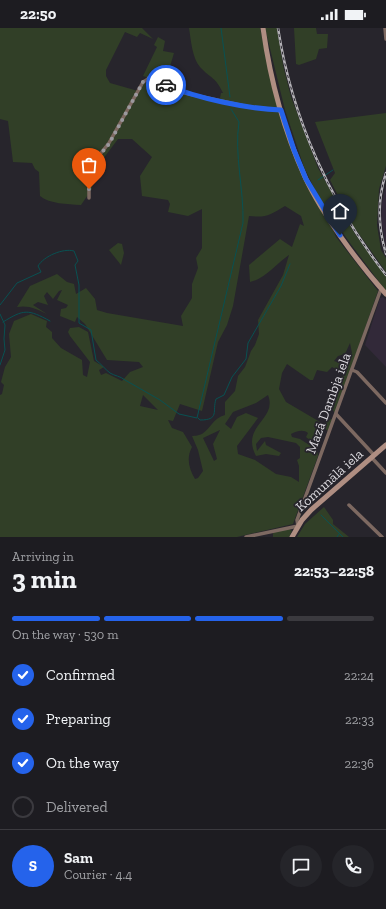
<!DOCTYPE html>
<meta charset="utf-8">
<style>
:root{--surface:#1d1c21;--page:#25252a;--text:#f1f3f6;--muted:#a0a1a5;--line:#3b3a3f;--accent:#2563eb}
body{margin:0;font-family:"Zilla Slab",serif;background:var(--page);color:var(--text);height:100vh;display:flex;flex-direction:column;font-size:15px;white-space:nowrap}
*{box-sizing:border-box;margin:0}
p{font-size:13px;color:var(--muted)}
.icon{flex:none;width:22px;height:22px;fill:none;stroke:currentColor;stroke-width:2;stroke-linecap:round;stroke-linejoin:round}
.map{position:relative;height:509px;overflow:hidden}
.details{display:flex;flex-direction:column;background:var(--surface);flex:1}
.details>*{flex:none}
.pin{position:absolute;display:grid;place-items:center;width:34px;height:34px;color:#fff;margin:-41px -17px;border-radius:50% 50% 50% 0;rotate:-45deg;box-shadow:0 0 4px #0007}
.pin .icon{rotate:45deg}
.courier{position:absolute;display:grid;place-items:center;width:40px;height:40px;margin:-20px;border:3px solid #2563eb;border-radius:50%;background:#fff;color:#222;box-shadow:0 1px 5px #0007}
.head em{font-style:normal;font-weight:700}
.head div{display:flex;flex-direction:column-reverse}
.head{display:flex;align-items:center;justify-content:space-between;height:68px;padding:0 12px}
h1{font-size:26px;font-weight:700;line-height:30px}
.bar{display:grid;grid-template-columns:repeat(4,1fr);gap:6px 4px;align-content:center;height:48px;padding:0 12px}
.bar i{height:5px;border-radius:3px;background:var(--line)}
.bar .active{background:var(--accent)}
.bar p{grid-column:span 4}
.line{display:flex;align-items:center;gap:10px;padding:0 12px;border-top:1px solid var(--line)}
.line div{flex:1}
.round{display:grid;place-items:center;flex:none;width:42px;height:42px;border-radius:21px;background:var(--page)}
ol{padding:0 12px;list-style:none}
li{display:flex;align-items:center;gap:12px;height:44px}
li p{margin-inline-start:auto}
li .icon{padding:4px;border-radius:50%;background:var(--accent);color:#fff;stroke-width:4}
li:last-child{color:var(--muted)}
li i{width:22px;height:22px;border:2px solid var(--line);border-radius:50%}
.status{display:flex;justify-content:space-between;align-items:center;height:28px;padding:0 20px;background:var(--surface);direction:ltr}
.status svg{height:11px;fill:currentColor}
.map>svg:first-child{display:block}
</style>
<div class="status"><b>22:50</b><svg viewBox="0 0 49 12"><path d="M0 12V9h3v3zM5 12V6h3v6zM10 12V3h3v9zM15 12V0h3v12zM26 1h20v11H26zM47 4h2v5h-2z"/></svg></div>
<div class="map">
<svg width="386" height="509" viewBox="0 0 386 509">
<rect width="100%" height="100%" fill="#27252c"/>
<g fill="#322939">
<polygon points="386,157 386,219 381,191 382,175"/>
<polygon points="383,269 386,272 386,339 365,317 380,270"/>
</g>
<g fill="#313f27" fill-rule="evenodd">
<path d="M 0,0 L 142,0 L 153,11 L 140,5 L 137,9 L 125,4 L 106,42 L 106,48 L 110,55 L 138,63 L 143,56 L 150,53 L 219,75 L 221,65 L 223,65 C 215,48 211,51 200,39 C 192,30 191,12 189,0 L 260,0 L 274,62 L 315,172 L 334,204 L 336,209 L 378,263 L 335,386 L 333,382 L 343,349 L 341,344 L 332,339 L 327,344 L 317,342 L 313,352 L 310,352 L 287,336 L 282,345 L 279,361 L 286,374 L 320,394 L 319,399 L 333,390 L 328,403 L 324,400 L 319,412 L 313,409 L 316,417 L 306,409 L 308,405 C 304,401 296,403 291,406 L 292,409 L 300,411 L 317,422 L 318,428 L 293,496 L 237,509 L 0,509 L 0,367 L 2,366 L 4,357 L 1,354 L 5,339 L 11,329 L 9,306 L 14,293 L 31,286 L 47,293 L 46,299 L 52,304 L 52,310 L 61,320 L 82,332 L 83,347 L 87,349 L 90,334 L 70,308 L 68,304 L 70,300 L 79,299 L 88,304 L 94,333 L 104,339 L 99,342 L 101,347 L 106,345 L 122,353 L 130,344 L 143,339 L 139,334 L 107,332 L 85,296 L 77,289 L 75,294 L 60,288 L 61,281 L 66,280 L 68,277 L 57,272 L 62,262 L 59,263 L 53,271 L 47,264 L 44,268 L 48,277 L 38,274 L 33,277 L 47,286 C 36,281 29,277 17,279 L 30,258 L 57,246 L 67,254 L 74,256 L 76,266 L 86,260 L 95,271 L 97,282 L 107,285 L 183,298 L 181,288 L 192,270 L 192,256 L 198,240 L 196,230 L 202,220 L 202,181 L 188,188 L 168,184 L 170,176 L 168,172 L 142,168 L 140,148 L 152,129 L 132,111 L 118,111 L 94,143 L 92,161 L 81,177 C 67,176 50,176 40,168 L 39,144 L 35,141 L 32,135 L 13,134 L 8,93 L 0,91 ZM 285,178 L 301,188 L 304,198 L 300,196 L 292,219 L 280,211 L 249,237 L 250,254 C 265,251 276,236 289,227 L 283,247 L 258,292 L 259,306 L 255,317 L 251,323 L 245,339 L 238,348 L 235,363 L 225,374 L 225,387 C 213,390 211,400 202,406 C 200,407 195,408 192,408 L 198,422 L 203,443 L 198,450 L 195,451 C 189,441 186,430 192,419 L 183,404 L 172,400 L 168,392 L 173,393 L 180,376 L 202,383 L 218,314 L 227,297 L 233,278 L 249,188 C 266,190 270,187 285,178 ZM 350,315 L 352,325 L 344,332 L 344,336 L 334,333 L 338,328 L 345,326 ZM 143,367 L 158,382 L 140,378 ZM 268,367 C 278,392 240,397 256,428 L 266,426 L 279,428 L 281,425 L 266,417 L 265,413 L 257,423 L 256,416 L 261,410 L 268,409 L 296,415 L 300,419 L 300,430 L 297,432 L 299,438 L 299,454 L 291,449 L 276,446 L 255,432 L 238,426 L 237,418 L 258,390 L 246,385 L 237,389 L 231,401 L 225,396 L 233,384 L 256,375 ZM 220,402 L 213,416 L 217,431 L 214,433 L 203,410 Z"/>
<polygon points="265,0 277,0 283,37 291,69 318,140 355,206 386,248 386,263 350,215 320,172 304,139 285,82"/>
<polygon points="294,0 316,0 317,6 328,6 327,20 319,21 316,31 299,37 296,36"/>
<polygon points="158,9 165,13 163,23 174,25 165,55 143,48 157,19 154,17"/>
<polygon points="386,85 386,138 379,161 377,197 381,222 386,230 386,244 354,199 330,152 335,145 315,94"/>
<polygon points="118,215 122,216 124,225 121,237 109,222"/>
<polygon points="324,479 333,492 333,496 349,509 297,509 305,496"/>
<polygon points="288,500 292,503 289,509 273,509 273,504"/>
</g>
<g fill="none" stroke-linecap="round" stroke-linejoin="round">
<g stroke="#095152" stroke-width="1">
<polyline points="221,0 230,69"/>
<polyline points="318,152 333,142"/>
<path d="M 0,277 L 17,255 L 41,244 L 38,238 C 44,228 63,220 74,223 L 78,233 L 75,237 L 79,257 L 79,295 L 91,302 L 96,332 C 101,336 106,342 110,345 C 115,348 120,348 125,352 L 160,372 L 179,386 L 197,390 L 243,195 C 244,162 234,126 239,94 L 231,81"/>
<polyline points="0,286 5,297 4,311 5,322 0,337"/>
<path d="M 3,294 C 24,281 28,281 50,293"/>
<path d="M 198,390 L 200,392 C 220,392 212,383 216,371 L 224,367 L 232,349 L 246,331 L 248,315 L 281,258 L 290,236"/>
<polyline points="321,487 343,509"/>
<polyline points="337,509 339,506"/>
</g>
<g stroke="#7d6961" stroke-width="3.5">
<polyline points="385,0 386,11"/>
<polyline points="89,170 89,145 93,135 109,115 143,54 148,51 180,64 249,79 281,82"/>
<polyline points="352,342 357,344 386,375"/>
<polyline points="336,386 374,427"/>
<polyline points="372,430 386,445"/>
<polyline points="349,477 382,509"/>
<polyline points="246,509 298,498 297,492 381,261"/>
</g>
<g stroke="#af8e82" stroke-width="5">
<path d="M 263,0 C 270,50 284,103 305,149 C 322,186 359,236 386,266"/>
<polyline points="292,509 302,492 311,482 386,417"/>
</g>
<g stroke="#b4b2b7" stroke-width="2.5">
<g id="rail">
<path d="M 278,0 C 292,90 330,175 386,247"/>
<path d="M 386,145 C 377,172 378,199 386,226"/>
</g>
</g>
<use href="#rail" stroke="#27252c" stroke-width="1" stroke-dasharray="3" stroke-linecap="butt"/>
</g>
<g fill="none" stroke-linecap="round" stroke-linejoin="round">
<polyline stroke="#9b999e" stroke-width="4" stroke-dasharray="0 7.2" points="89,161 88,155 89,145 93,135 109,116 143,54 148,50 166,57"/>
<path stroke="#2563eb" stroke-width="5" d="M 166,57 C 196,70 248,81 281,82 L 294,122 L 306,151 L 340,207"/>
</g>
<g text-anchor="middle" stroke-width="3.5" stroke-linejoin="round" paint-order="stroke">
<g font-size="14" fill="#d9d7dc" stroke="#27252c">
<text transform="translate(328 375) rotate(-70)" y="5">Mazā Dambja iela</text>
<text transform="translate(329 452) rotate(-42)" y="5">Komunālā iela</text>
</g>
</g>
</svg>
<div class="pin" style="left:89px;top:161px;background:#ea580c"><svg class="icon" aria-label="bag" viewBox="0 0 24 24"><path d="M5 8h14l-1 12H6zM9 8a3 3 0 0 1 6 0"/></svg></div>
<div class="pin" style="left:340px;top:207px;background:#1f2937"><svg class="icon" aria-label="home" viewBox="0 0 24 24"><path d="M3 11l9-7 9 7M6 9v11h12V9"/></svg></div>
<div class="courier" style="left:166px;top:57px"><svg class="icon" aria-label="car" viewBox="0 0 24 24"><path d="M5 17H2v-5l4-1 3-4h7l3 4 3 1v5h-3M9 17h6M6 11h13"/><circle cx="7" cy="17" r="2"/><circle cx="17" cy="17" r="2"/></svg></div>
</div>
<section class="details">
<div class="head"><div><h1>3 min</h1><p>Arriving in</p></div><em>22:53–22:58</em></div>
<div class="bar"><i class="active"></i><i class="active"></i><i class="active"></i><i></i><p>On the way · 530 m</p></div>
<ol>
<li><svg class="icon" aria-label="check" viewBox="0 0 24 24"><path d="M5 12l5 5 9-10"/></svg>Confirmed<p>22:24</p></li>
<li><svg class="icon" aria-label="check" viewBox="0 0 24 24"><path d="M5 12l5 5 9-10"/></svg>Preparing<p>22:33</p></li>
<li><svg class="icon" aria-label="check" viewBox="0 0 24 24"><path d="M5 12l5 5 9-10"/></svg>On the way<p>22:36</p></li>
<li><i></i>Delivered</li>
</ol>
<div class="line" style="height:72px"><b class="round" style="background:var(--accent);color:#fff">S</b><div><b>Sam</b><p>Courier · 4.4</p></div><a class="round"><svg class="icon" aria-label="chat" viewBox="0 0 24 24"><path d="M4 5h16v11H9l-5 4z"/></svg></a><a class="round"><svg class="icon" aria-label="phone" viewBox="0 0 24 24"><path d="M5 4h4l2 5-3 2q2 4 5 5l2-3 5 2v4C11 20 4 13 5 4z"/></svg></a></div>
</section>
